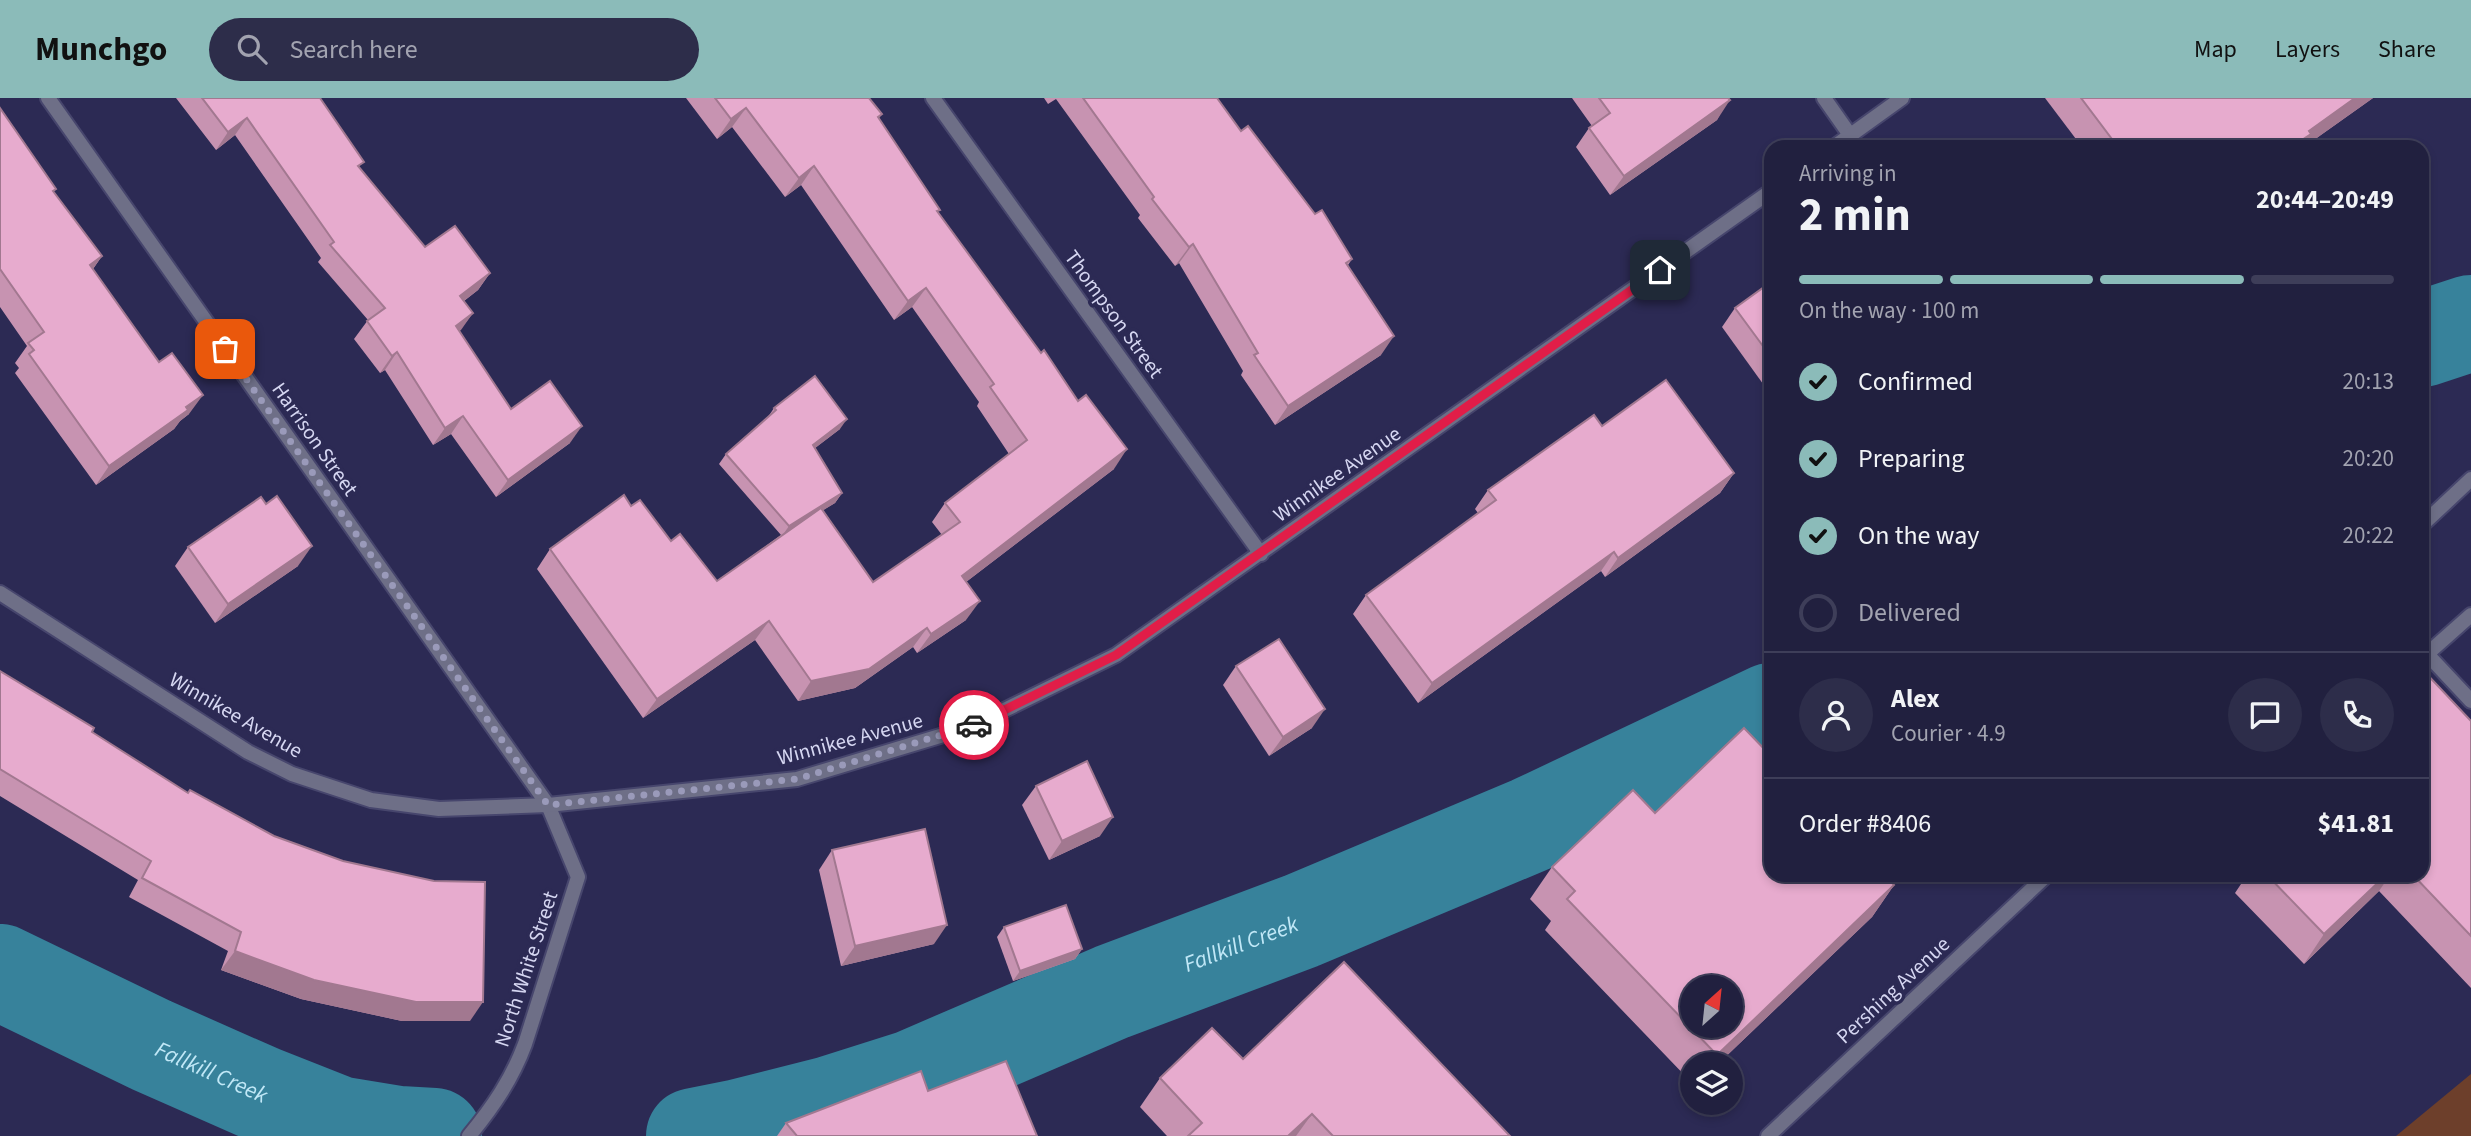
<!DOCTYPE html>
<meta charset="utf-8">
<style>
:root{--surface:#21203f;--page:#2d2d4a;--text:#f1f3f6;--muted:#a2a3b0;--line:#3e3e59;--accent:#8bbbb9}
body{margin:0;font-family:"Source Sans 3",sans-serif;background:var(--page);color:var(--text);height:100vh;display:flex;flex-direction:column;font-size:26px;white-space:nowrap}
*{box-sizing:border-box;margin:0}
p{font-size:23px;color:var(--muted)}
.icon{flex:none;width:38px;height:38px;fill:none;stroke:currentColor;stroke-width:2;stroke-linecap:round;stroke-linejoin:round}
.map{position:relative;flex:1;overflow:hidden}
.side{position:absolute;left:1764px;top:42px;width:665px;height:742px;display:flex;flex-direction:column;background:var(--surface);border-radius:21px;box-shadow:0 4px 10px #0003,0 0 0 2px var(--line)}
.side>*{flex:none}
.needle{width:46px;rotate:27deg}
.buttons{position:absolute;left:1680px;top:877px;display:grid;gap:14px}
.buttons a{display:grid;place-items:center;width:63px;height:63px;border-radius:50%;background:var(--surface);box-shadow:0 4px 10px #0003,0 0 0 2px var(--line);font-size:35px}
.pin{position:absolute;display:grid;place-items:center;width:60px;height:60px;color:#fff;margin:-30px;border-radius:14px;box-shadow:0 4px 10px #0006}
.courier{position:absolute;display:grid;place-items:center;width:70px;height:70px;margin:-35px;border:5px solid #e11d48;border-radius:50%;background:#fff;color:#222;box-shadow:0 2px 9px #0007}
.summary em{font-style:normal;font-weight:700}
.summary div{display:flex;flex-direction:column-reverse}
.summary{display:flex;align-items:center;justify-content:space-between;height:119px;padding:0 35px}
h1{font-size:46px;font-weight:700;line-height:52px}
.bar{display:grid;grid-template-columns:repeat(4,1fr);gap:10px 7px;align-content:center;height:84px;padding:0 35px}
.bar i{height:9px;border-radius:5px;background:var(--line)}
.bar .active{background:var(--accent)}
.bar p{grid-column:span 4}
.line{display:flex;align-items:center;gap:18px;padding:0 35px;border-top:2px solid var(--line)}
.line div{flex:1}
.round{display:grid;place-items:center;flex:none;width:74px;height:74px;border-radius:37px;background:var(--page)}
ol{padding:0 35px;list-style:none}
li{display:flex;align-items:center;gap:21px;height:77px}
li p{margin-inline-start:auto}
li .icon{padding:7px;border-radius:50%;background:var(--accent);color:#111;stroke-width:4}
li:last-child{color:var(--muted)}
li i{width:38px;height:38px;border:4px solid var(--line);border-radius:50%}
header{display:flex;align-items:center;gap:42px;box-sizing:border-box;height:98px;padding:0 35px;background:var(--accent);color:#111}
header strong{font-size:33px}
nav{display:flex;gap:38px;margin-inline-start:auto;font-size:24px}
.search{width:490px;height:63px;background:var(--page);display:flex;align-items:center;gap:18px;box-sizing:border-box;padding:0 24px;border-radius:38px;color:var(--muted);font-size:26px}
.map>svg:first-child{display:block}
</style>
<header>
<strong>Munchgo</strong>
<div class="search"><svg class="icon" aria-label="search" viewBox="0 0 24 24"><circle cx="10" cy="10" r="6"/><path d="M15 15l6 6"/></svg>Search here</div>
<nav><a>Map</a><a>Layers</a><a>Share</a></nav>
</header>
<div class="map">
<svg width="2471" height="1038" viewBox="0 0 2471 1038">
<rect width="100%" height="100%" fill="#2c2a54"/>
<polygon fill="#6d3f2b" points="2471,976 2471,1038 2396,1038"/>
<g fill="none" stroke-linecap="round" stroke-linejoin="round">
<g stroke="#37829b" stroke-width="96">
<polyline points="2422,241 2471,225"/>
<path id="s1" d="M 0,874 L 151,947 L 262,996 L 338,1026 L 399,1036 L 434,1038"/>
<path id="s2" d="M 694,1038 L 739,1029 L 830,1006 L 912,980 L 1112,894 L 1301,823 L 1532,726 L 1771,613"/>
</g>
<g stroke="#47466d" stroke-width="18">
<polyline id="lane" points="2471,517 2427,556 2471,603"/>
</g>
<g stroke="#47466d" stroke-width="18">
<g id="street">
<path d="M 48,0 L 548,707 L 578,779 L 525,946 C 512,981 493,1009 469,1038"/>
<polyline points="933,0 1261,456"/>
<polyline points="1824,0 1850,37"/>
<polyline points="1834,49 1902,0"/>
<polyline points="2422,427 2471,381"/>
<polyline points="0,495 248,654 292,676 371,702 439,711 548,707 797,681 970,629 1116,557 1771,93"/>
<polyline points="1768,1038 2047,777"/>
</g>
</g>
<use href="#lane" stroke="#6e6f87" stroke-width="14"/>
<use href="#street" stroke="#6e6f87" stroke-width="14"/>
</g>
<g fill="#c793b1">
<polygon points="176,0 320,0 360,70 425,149 490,175 478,192 464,203 473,215 459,233 511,311 570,345 496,399 451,336 433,347 385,272 380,275 354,241 368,222 318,164 321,160 235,37 216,52"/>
<polygon points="686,0 869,0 882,16 879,20 938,114 1114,371 966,484 966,522 917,555 913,549 855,590 798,603 755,542 643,620 537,471 550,451 631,408 717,483 781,437 719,366 726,356 768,319 774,310 840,331 815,350 842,395 835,405 823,412 873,484 942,437 932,424 945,405 1009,356 977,308 979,304 912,209 894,222 801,87 785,99 732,29 717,41"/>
<polygon points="1044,0 1217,0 1241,33 1315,116 1352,161 1348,167 1381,257 1275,327 1241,277 1243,273 1179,165 1175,168 1138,120 1140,117 1056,1 1048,6"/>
<polygon points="1572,0 1728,0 1717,22 1610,97 1576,49 1589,30 1592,28"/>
<polygon points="2045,0 2373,0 2304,49 2082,49"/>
<polygon points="0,10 54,94 102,158 93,171 189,316 180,323 174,331 96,387 15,275 19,270 15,265 27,248 0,209"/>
<polygon points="1771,184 1771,297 1722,229 1735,210"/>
<polygon points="1602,328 1734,375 1720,395 1605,479 1601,473 1418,605 1353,516 1366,497 1478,415 1475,411 1488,392"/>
<polygon points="266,406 298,468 215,525 175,468 188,449"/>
<polygon points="1236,568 1312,630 1269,658 1223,587"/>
<polygon points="0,573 92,634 470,923 402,923 301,901 221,872 228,853 129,799 138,782 0,698"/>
<polygon points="2471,623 2471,890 2379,793 2304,866 2235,795 2247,777 2422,777"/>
<polygon points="1036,688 1100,738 1049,762 1022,707"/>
<polygon points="1655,715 1894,787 1872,819 1718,966 1692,966 1692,985 1545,832 1551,823 1530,801 1552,769"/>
<polygon points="832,752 934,846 841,868 819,772"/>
<polygon points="1004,829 1082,851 1075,861 1013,883 997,839"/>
<polygon points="1243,961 1510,1038 1167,1038 1140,1009 1160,980"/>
<polygon points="928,993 1037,1038 777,1038 786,1025"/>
</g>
<g fill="#a27890">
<polygon points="2355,0 2373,0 2304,49 2291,49 2309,33"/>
<polygon points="1730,2 1717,22 1610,97 1624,78"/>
<polygon points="746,10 732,29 717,41 731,21"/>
<polygon points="247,20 235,37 216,52 228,34"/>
<polygon points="814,68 801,87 785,99 799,80"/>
<polygon points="1193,146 1179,165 1175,168 1189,149"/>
<polygon points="102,158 88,178 90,167"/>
<polygon points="490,175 478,192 448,215 460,198"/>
<polygon points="926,190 912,209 894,222 908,203"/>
<polygon points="473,215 461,232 443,245 456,228"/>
<polygon points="1394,238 1381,257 1275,327 1288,308"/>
<polygon points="397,254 385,272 380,275 392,258"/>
<polygon points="203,297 189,316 180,323 174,331 96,387 109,368"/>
<polygon points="463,318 451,336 433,347 445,330"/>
<polygon points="847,321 840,331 806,357 813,347"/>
<polygon points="582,328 570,345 496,399 508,382"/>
<polygon points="1127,351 1114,371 949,497 962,478"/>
<polygon points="1734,375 1720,395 1605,479 1618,460"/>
<polygon points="842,395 835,405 782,438 789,428"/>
<polygon points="312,448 298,468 215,525 228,506"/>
<polygon points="1614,454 1601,473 1418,605 1432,585"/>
<polygon points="980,503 966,522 917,555 931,536"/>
<polygon points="769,523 755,542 643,620 657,601"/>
<polygon points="927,530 913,549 855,590 798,603 811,583"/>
<polygon points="1325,611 1312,630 1269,658 1283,639"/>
<polygon points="1113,719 1100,738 1049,762 1062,743"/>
<polygon points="2386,777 2390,777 2379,793 2304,866 2324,836"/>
<polygon points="1894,787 1872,819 1718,966 1711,966 1717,957"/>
<polygon points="947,827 934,846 841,868 855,848"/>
<polygon points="1082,851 1075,861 1013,883 1020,873"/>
<polygon points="235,853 483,904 470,923 402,923 301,901 221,872"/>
<polygon points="1312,1016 1296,1038 1288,1038"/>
</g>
<g fill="#e7abce" stroke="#a27890" stroke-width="2" fill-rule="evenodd">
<polygon points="202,0 320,0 364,64 358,68 425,149 455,128 490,175 460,198 473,215 456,228 511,311 550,283 582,328 508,382 463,318 445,330 397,254 392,258 367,223 385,210 330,147 334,144 247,20 228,34"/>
<polygon points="715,0 869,0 882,16 878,19 940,112 937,113 1041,255 1044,252 1078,303 1086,297 1127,351 962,478 980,503 931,536 927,530 869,571 811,583 769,523 657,601 550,451 624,397 631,408 640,402 671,443 680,436 717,483 821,410 873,484 960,424 945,405 1027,342 990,289 994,286 926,190 908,203 814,68 799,80 746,10 731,21"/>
<polygon points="1083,0 1217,0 1241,33 1248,28 1315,116 1322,112 1352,161 1346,165 1394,238 1288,308 1254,257 1258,255 1193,146 1189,149 1152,101 1154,99"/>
<polygon points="1599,0 1728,0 1730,2 1624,78 1589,30 1610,15"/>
<polygon points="2081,0 2355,0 2309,33 2311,36 2291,49 2216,49 2213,43 2205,49 2118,49"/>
<polygon points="0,10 56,91 53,93 102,158 90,167 159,264 172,255 203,297 186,309 188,312 109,368 29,256 34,252 28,245 44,234 0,171"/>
<polygon points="1771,184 1771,259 1735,210"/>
<polygon points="815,278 847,321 813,347 842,395 789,428 726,356 776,312 774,310"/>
<polygon points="1666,282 1734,375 1618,460 1614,454 1432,585 1366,497 1496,402 1488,392 1594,317 1602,328"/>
<polygon points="277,398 312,448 228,506 188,449 261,399 266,406"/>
<polygon points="1279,541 1325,611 1283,639 1236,568"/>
<polygon points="2422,571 2471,623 2471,838 2413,777 2422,777"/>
<polygon points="0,573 94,630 92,634 188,695 190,692 274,738 343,763 434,783 485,784 483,904 416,904 314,882 235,853 241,834 142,780 151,763 0,671"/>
<path d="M 1744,630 L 1771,658 L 1771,777 L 1885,777 L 1894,787 L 1717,957 L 1567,801 L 1575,793 L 1552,769 L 1633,692 L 1655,715 ZM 1692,889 L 1731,889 L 1731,928 L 1692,928 Z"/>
<polygon points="1087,663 1113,719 1062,743 1036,688"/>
<polygon points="925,731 947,827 855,848 832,752"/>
<polygon points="2267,777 2386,777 2324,836"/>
<polygon points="1066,807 1082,851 1020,873 1004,829"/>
<polygon points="1344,864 1510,1038 1333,1038 1312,1016 1288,1038 1188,1038 1202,1025 1160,980 1212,930 1243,961"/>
<polygon points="1006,963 1037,1038 797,1038 786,1025 921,973 928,993"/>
</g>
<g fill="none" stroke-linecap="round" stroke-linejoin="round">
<polyline stroke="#9a9aba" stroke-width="7" stroke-dasharray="0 12.6" points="225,251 548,707 797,681 974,627"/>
<polyline stroke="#e11d48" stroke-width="9" points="974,627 1116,557 1660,172"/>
</g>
<g text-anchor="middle" stroke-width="7" stroke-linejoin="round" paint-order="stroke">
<g font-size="21" fill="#d5d6f1" stroke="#2c2a54">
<text transform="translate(1114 216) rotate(54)" y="7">Thompson Street</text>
<text transform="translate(315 341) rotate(55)" y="7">Harrison Street</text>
<text transform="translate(1337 376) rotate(-35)" y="7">Winnikee Avenue</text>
<text transform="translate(236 617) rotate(30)" y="7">Winnikee Avenue</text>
<text transform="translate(850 641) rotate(-15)" y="7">Winnikee Avenue</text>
<text transform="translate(526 871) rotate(-72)" y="7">North White Street</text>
<text transform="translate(1893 892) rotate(-43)" y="7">Pershing Avenue</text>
</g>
<g font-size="23" font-style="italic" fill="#c1e8f7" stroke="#2c2a54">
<text dy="8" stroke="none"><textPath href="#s2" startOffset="581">Fallkill Creek</textPath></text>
<text dy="8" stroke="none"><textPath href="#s1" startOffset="234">Fallkill Creek</textPath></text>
</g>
</g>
</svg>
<div class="buttons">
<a><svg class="needle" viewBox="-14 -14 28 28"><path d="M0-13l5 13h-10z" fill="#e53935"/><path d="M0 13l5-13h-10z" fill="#a2a3b0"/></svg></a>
<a><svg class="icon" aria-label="layers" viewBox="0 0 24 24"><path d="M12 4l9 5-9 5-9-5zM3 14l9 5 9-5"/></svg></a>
</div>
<div class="pin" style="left:225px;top:251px;background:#ea580c"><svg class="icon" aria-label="bag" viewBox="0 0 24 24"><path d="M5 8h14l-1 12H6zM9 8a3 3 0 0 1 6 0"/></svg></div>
<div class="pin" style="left:1660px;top:172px;background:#1f2937"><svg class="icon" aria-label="home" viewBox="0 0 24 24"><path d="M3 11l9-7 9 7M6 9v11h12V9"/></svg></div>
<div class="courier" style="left:974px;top:627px"><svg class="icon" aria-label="car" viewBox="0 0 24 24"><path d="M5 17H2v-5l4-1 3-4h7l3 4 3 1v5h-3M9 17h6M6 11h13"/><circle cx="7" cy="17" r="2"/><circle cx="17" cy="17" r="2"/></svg></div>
<section class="side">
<div class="summary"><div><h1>2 min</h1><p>Arriving in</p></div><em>20:44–20:49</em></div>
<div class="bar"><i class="active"></i><i class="active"></i><i class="active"></i><i></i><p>On the way · 100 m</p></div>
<ol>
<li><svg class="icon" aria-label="check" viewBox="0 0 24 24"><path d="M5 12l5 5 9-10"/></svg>Confirmed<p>20:13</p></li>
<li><svg class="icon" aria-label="check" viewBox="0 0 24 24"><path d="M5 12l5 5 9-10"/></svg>Preparing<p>20:20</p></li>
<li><svg class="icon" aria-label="check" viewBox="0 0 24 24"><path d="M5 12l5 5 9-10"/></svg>On the way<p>20:22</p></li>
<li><i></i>Delivered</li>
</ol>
<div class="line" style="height:126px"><a class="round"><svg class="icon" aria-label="person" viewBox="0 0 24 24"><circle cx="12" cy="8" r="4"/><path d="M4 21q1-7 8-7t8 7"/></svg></a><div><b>Alex</b><p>Courier · 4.9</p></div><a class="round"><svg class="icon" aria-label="chat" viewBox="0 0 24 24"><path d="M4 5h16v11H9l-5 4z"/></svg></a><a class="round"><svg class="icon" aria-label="phone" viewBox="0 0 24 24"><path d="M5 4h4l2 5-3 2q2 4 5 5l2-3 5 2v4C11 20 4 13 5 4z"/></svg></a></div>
<div class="line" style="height:91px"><div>Order #8406</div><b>$41.81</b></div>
</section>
</div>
